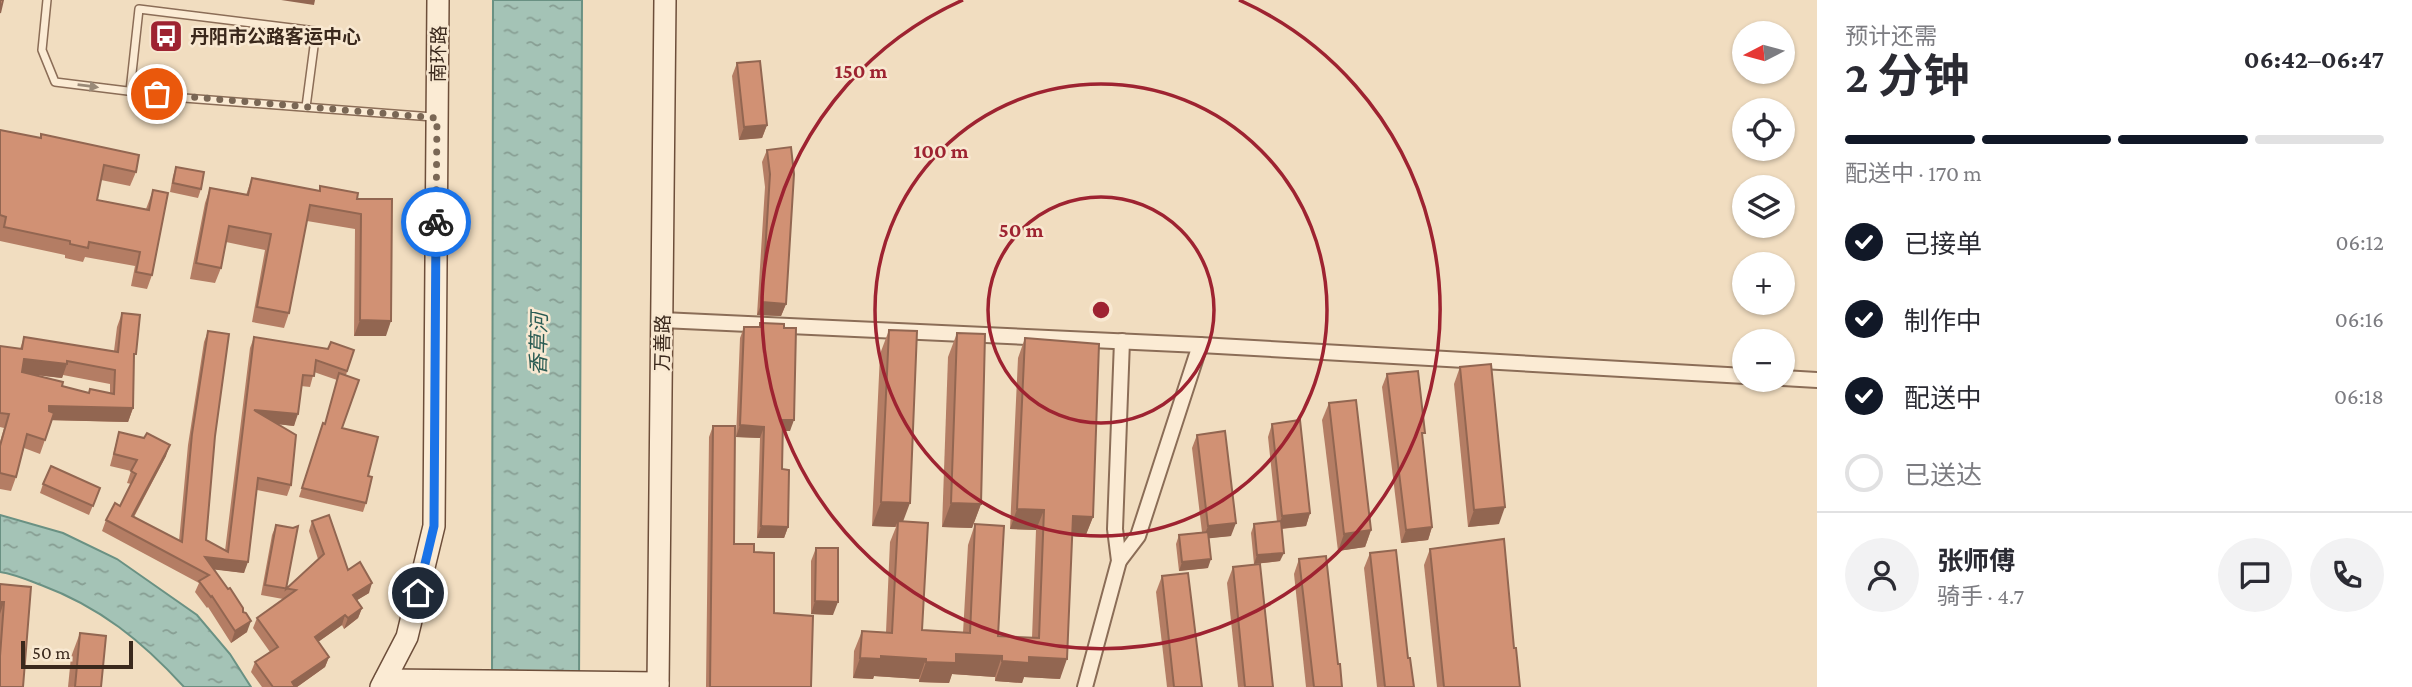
<!DOCTYPE html>
<html lang="zh">
<meta charset="utf-8">
<style>
:root{--surface:#fff;--page:#f2f2f3;--text:#2b2b33;--muted:#7c7c81;--line:#e1e1e2;--accent:#111827}
body{margin:0;font-family:"Crimson Pro","Noto Sans SC",serif;background:var(--page);color:var(--text);height:100vh;display:flex;flex-direction:column;font-size:26px;white-space:nowrap}
*{box-sizing:border-box;margin:0}
p{font-size:23px;color:var(--muted)}
.icon{flex:none;width:38px;height:38px;fill:none;stroke:currentColor;stroke-width:2;stroke-linecap:round;stroke-linejoin:round}
.map{position:relative;flex:1;overflow:hidden}
.drawer{display:flex;flex-direction:column;background:var(--surface);width:595px}
.drawer>*{flex:none}
.needle{width:46px;rotate:264deg}
.controls{position:absolute;left:1732px;top:21px;display:grid;gap:14px}
.controls a{display:grid;place-items:center;width:63px;height:63px;border-radius:50%;background:var(--surface);box-shadow:0 2px 5px #0004;font-size:35px}
.scale{position:absolute;left:21px;bottom:18px;width:112px;box-sizing:border-box;padding-left:7px;border:4px solid #3a281c;border-top:0;font-size:19px;line-height:24px;white-space:nowrap;color:#3a281c;-webkit-text-stroke:5px #f8e8d1;paint-order:stroke}
.pin{position:absolute;display:grid;place-items:center;width:60px;height:60px;color:#fff;margin:-30px;border:4px solid #fff;border-radius:50%;box-shadow:0 2px 7px #0007}
.courier{position:absolute;display:grid;place-items:center;width:70px;height:70px;margin:-35px;border:5px solid #1a73e8;border-radius:50%;background:#fff;color:#222;box-shadow:0 2px 9px #0007}
.headline em{font-style:normal;font-weight:700}
.headline div{display:flex;flex-direction:column-reverse}
.headline{display:flex;align-items:center;justify-content:space-between;height:119px;padding:0 28px}
h1{font-size:46px;font-weight:700;line-height:52px}
.bar{display:grid;grid-template-columns:repeat(4,1fr);gap:10px 7px;align-content:center;height:84px;padding:0 28px}
.bar i{height:9px;border-radius:5px;background:var(--line)}
.bar .active{background:var(--accent)}
.bar p{grid-column:span 4}
.line{display:flex;align-items:center;gap:18px;padding:0 28px;border-top:2px solid var(--line)}
.line div{flex:1}
.round{display:grid;place-items:center;flex:none;width:74px;height:74px;border-radius:37px;background:var(--page)}
ol{padding:0 28px;list-style:none}
li{display:flex;align-items:center;gap:21px;height:77px}
li p{margin-inline-start:auto}
li .icon{padding:7px;border-radius:50%;background:var(--accent);color:#fff;stroke-width:4}
li:last-child{color:var(--muted)}
li i{width:38px;height:38px;border:4px solid var(--line);border-radius:50%}
main{display:flex;flex:1;min-height:0}
.map>svg:first-child{display:block}
</style>
<main>
<div class="map">
<svg width="1817" height="687" viewBox="0 0 1817 687">
<defs>
<pattern id="water-ripples" width="26" height="14" patternUnits="userSpaceOnUse" patternTransform="scale(1.75)"><rect width="26" height="14" fill="#a4c3b6"/><path d="M2 4q2-2 4 0t4 0M15 11q2-2 4 0t4 0" fill="none" stroke="#879e93"/></pattern>
</defs>
<rect width="100%" height="100%" fill="#f1ddc0"/>
<g fill="url(#water-ripples)" stroke="#6a9183" stroke-width="2">
<polygon points="493,0 582,0 579,687 492,687"/>
<path d="M 0,515 L 63,533 L 117,559 L 197,615 L 230,654 L 251,687 L 184,687 C 142,641 100,607 41,585 C 28,580 14,574 0,572 Z"/>
</g>
<g fill="none" stroke-linecap="round" stroke-linejoin="round">
<g stroke="#8b6d57" stroke-width="10">
<g id="lane">
<polyline points="47,0 42,50 55,82 184,98 433,117"/>
<polyline points="130,91 139,9 316,31 306,107"/>
</g>
</g>
<g stroke="#8b6d57" stroke-width="18">
<g id="street">
<polyline points="662,320 1200,345 1745,376"/>
<polyline points="1783,378 1817,380"/>
<polyline points="1119,561 1138,536 1200,345"/>
<polyline points="1085,687 1119,561 1115,529 1122,341"/>
</g>
</g>
<g stroke="#6d4e3a" stroke-width="24">
<g id="secondary">
<polyline points="385,680 658,683"/>
<polyline points="381,687 407,637 434,526 438,0"/>
<polyline points="658,687 665,0"/>
</g>
</g>
<use href="#lane" stroke="#fbebd4" stroke-width="7"/>
<use href="#street" stroke="#fbebd4" stroke-width="14"/>
<use href="#secondary" stroke="#fbebd4" stroke-width="21"/>
</g>
<g fill="#b47d64" fill-rule="evenodd">
<polygon points="737,63 767,125 762,138 739,140 732,76"/>
<polygon points="0,130 40,138 41,134 136,172 130,186 101,180 97,200 146,209 153,190 152,275 147,289 131,286 135,266 85,257 83,262 65,258 65,255 0,241"/>
<polygon points="767,150 786,304 781,316 757,315 765,187 762,162"/>
<polygon points="176,167 201,189 198,198 170,192 173,176"/>
<polygon points="252,178 319,191 320,186 357,199 386,336 354,336 355,229 307,221 289,313 284,328 252,322 265,250 226,242 221,268 215,283 190,279 205,203 210,188 246,195"/>
<path d="M 122,313 L 134,360 L 133,408 L 128,422 L 52,420 L 40,454 L 24,448 L 16,477 L 11,491 L 0,489 L 0,442 L 4,428 L 0,427 L 0,346 L 20,349 L 24,337 L 114,351 L 117,327 ZM 27,374 L 62,378 L 63,375 L 110,384 L 110,393 L 89,393 L 62,386 Z"/>
<polygon points="760,323 790,431 783,431 782,469 788,527 784,538 757,538 760,438 736,437 740,338 744,327 759,327"/>
<polygon points="889,330 903,522 922,630 963,633 968,545 975,524 998,636 1032,638 1036,530 1010,529 1018,358 1025,338 1093,517 1085,537 1072,536 1060,679 1024,677 1022,683 995,681 995,677 952,674 949,683 919,682 919,679 874,676 873,679 853,678 854,651 862,631 886,632 890,542 896,527 872,526 880,354"/>
<polygon points="208,331 215,436 206,540 225,551 250,348 254,337 328,349 354,350 346,375 342,428 368,476 366,503 363,512 299,497 320,432 325,424 337,380 314,372 310,387 301,386 294,426 278,424 291,485 287,496 257,490 244,573 214,569 243,612 247,632 231,643 208,607 207,608 195,592 199,583 102,531 106,520 120,506 131,484 127,483 131,471 110,466 119,432 166,456 134,517 179,541 188,445 204,342"/>
<polygon points="957,333 981,504 972,528 942,527 948,357"/>
<polygon points="1460,367 1499,524 1468,527 1454,384"/>
<polygon points="1387,374 1423,440 1432,527 1428,540 1401,543 1382,387"/>
<polygon points="1329,403 1371,530 1365,547 1338,551 1322,420"/>
<polygon points="1272,424 1310,513 1306,526 1282,529 1280,561 1254,564 1251,533 1254,524 1277,522 1268,437"/>
<polygon points="713,426 734,544 754,552 774,613 811,687 706,687 709,437"/>
<polygon points="1197,435 1231,536 1208,538 1208,568 1179,571 1176,544 1179,535 1202,532 1192,448"/>
<polygon points="43,484 100,488 89,515 40,493"/>
<polygon points="312,521 348,570 369,593 357,600 362,608 358,618 344,629 342,625 318,642 329,657 325,667 297,687 262,687 251,672 255,662 270,652 253,628 257,618 283,599 261,595 272,535 276,525 286,589 318,559 309,531"/>
<polygon points="816,548 833,615 811,614 811,561"/>
<polygon points="1430,549 1514,648 1520,687 1437,687 1424,565"/>
<polygon points="1370,553 1408,658 1414,687 1377,687 1364,568"/>
<polygon points="1299,559 1338,664 1342,687 1306,687 1294,574"/>
<polygon points="1233,567 1273,687 1238,687 1227,583"/>
<polygon points="1162,576 1202,687 1167,687 1156,592"/>
<polygon points="0,584 23,687 0,687"/>
<polygon points="80,633 101,687 68,687 71,657"/>
</g>
<g fill="#926651">
<polygon points="281,0 315,0 314,5"/>
<polygon points="767,125 762,138 739,140 744,127"/>
<polygon points="762,302 786,304 781,316 757,315"/>
<polygon points="360,320 391,321 386,336 354,336"/>
<polygon points="24,359 67,364 62,378 19,373"/>
<polygon points="49,406 133,408 128,422 44,420"/>
<polygon points="254,410 298,414 294,426 250,421"/>
<polygon points="783,420 794,420 790,431 779,431"/>
<polygon points="740,425 764,427 760,438 736,437"/>
<polygon points="170,445 166,456 128,527 132,516"/>
<polygon points="881,502 910,503 901,527 898,521 895,527 872,526"/>
<polygon points="951,503 981,504 972,528 942,527"/>
<polygon points="1505,507 1499,524 1468,527 1474,510"/>
<polygon points="1017,509 1044,510 1036,530 1010,529"/>
<polygon points="1310,513 1306,526 1278,529 1282,516"/>
<polygon points="1073,516 1093,517 1085,537 1066,536"/>
<polygon points="1236,523 1231,536 1203,539 1208,526"/>
<polygon points="761,526 788,527 784,538 757,538"/>
<polygon points="1432,527 1428,540 1401,543 1406,530"/>
<polygon points="1371,530 1365,547 1338,551 1344,534"/>
<polygon points="1284,553 1280,561 1254,564 1257,555"/>
<polygon points="205,557 248,562 244,573 201,568"/>
<polygon points="1211,559 1208,568 1179,571 1182,562"/>
<polygon points="372,583 369,593 349,605 353,595"/>
<polygon points="815,601 838,602 833,615 811,614"/>
<polygon points="0,602 4,602 0,614"/>
<polygon points="362,608 358,618 344,629 348,618"/>
<polygon points="345,615 342,625 311,647 315,637"/>
<polygon points="251,621 247,632 231,643 235,631"/>
<polygon points="956,654 1002,656 995,677 952,674 949,683 919,682 926,662"/>
<polygon points="881,656 926,659 919,679 874,676 873,679 853,678 860,658"/>
<polygon points="329,657 325,667 297,687 291,687 292,682"/>
<polygon points="1029,657 1067,659 1060,679 1024,677 1022,683 995,681 1002,661"/>
</g>
<g fill="#d19174" stroke="#926651" stroke-width="2" fill-rule="evenodd">
<polygon points="0,0 3,0 0,13"/>
<polygon points="760,61 767,125 744,127 737,63"/>
<polygon points="0,130 41,138 41,134 139,155 136,172 104,165 97,200 149,210 153,190 168,193 152,275 136,272 140,252 89,242 88,248 70,244 70,241 4,227 6,217 0,215"/>
<polygon points="791,147 794,174 786,304 762,302 770,174 767,150"/>
<polygon points="176,167 204,172 201,189 173,183"/>
<polygon points="252,178 320,191 320,186 358,193 357,199 392,199 391,321 360,320 361,214 310,205 289,313 257,307 271,234 229,226 221,268 196,263 210,188 248,195"/>
<path d="M 122,313 L 140,315 L 136,354 L 134,354 L 133,408 L 49,406 L 49,411 L 54,413 L 45,440 L 27,434 L 16,477 L 0,473 L 0,446 L 9,414 L 0,413 L 0,346 L 22,349 L 24,337 L 118,352 ZM 24,359 L 67,364 L 67,361 L 115,370 L 114,394 L 90,389 L 89,393 L 62,386 L 63,382 L 22,372 Z"/>
<polygon points="760,323 784,324 784,328 796,328 794,420 783,420 782,469 789,470 788,527 761,526 764,427 740,425 744,327 760,327"/>
<polygon points="889,330 917,331 910,503 881,502"/>
<polygon points="208,331 229,334 215,436 206,540 228,552 254,337 328,349 331,342 354,350 347,371 316,360 314,376 303,375 298,414 254,410 296,435 291,485 258,478 248,562 205,557 228,589 230,588 243,608 243,612 246,613 251,621 235,631 212,596 211,597 199,581 209,575 106,520 115,503 120,506 136,474 131,471 137,460 114,454 119,432 144,438 147,433 170,445 132,516 182,542 192,434"/>
<polygon points="957,333 985,334 981,504 951,503"/>
<polygon points="1025,338 1099,344 1093,517 1073,516 1067,659 1029,657 1029,663 1002,661 1002,656 956,654 956,663 926,662 926,659 881,656 881,659 860,658 862,631 892,633 898,521 928,523 922,630 970,633 975,524 1004,526 998,636 1039,638 1044,510 1017,509"/>
<polygon points="1491,364 1505,507 1474,510 1460,367"/>
<polygon points="1418,371 1425,433 1422,433 1432,527 1406,530 1387,374"/>
<polygon points="339,373 359,380 342,428 378,437 368,476 372,477 366,503 302,488 323,423 325,424"/>
<polygon points="1356,400 1371,530 1344,534 1329,403"/>
<polygon points="1300,420 1310,513 1282,516 1272,424"/>
<polygon points="713,426 735,426 734,544 754,544 754,552 774,553 774,613 813,616 811,687 710,687"/>
<polygon points="1225,431 1236,523 1208,526 1197,435"/>
<polygon points="51,466 100,488 93,506 43,484"/>
<polygon points="329,515 348,570 360,562 372,583 353,595 362,608 348,618 345,615 315,637 329,657 292,682 295,687 273,687 255,662 278,647 257,618 296,590 265,585 276,525 293,528 298,526 286,589 324,554 312,521"/>
<polygon points="1281,521 1284,553 1257,555 1254,524"/>
<polygon points="1208,532 1211,559 1182,562 1179,535"/>
<polygon points="1504,539 1514,648 1516,648 1520,687 1444,687 1430,549"/>
<polygon points="816,548 838,548 838,602 815,601"/>
<polygon points="1396,550 1408,658 1410,658 1414,687 1385,687 1370,553"/>
<polygon points="1326,556 1338,664 1340,664 1342,687 1314,687 1299,559"/>
<polygon points="1260,564 1273,687 1245,687 1233,567"/>
<polygon points="1188,573 1202,687 1174,687 1162,576"/>
<polygon points="0,584 31,587 23,687 0,687 0,656 4,602 0,602"/>
<polygon points="80,633 106,636 101,687 75,687"/>
</g>
<defs><path id="oneway-solid" d="M-6-.8H1V-3.2L6.5 0L1 3.2V.8H-6Z" transform="scale(1.75)"/></defs>
<use fill="#9a8a78" href="#oneway-solid" transform="translate(88 86) rotate(7)"/>
<g fill="none" stroke-linecap="round" stroke-linejoin="round">
<polyline stroke="#7a6755" stroke-width="7" stroke-dasharray="0 12.6" points="157,94 437,118 436,222"/>
<polyline stroke="#1a73e8" stroke-width="9" points="418,593 434,526 436,222"/>
</g>
<g fill="none" stroke="#9e2331" stroke-width="3.5">
<circle cx="1101" cy="310" r="113"/>
<circle cx="1101" cy="310" r="226"/>
<path d="M1239 0A339 339 0 1 1 963 0"/>
</g>
<defs>
<g id="bus-square" transform="scale(1.75)"><rect x="-9" y="-9" width="18" height="18" rx="4" fill="#9e2331" stroke="#f8e8d1"/><path d="M-5-6H5V4H4V6H2V4H-2V6H-4V4H-5ZM-3.5-4V0h7V-4ZM-3.5 1.2v1.5H-2V1.2ZM2 1.2v1.5H3.5V1.2Z" fill="#fff"/></g>
</defs>
<g fill-rule="evenodd">
<use href="#bus-square" x="166" y="36"/>
</g>
<g text-anchor="middle" stroke-width="5" stroke-linejoin="round" paint-order="stroke">
<g font-size="19" font-weight="bold" fill="#3a281c" stroke="#f8e8d1" text-anchor="start">
<text x="190" y="43">丹阳市公路客运中心</text>
</g>
<g font-size="19" fill="#3a281c" stroke="#f8e8d1">
<text transform="translate(438 54) rotate(-89)" y="7">南环路</text>
<text transform="translate(662 343) rotate(-89)" y="7">万善路</text>
</g>
<g font-size="21" font-style="italic" fill="#2a5b53" stroke="#f8e8d1">
<text transform="translate(539 344) rotate(-89)" y="7">香草河</text>
</g>
</g>
<circle cx="1101" cy="310" r="10" fill="#9e2331" stroke="#f8e8d1" stroke-width="3.5"/>
<g font-size="21" text-anchor="middle" font-weight="bold" fill="#9e2331" stroke="#f8e8d1" stroke-width="5" stroke-linejoin="round" paint-order="stroke">
<text x="861" y="78">150 m</text>
<text x="941" y="158">100 m</text>
<text x="1021" y="237">50 m</text>
</g>
</svg>
<div class="controls">
<a><svg class="needle" viewBox="-14 -14 28 28"><path d="M0-13l5 13h-10z" fill="#e53935"/><path d="M0 13l5-13h-10z" fill="#7c7c81"/></svg></a>
<a><svg class="icon" aria-label="locate" viewBox="0 0 24 24"><circle cx="12" cy="12" r="6"/><path d="M12 2v4M12 18v4M2 12h4M18 12h4"/></svg></a>
<a><svg class="icon" aria-label="layers" viewBox="0 0 24 24"><path d="M12 4l9 5-9 5-9-5zM3 14l9 5 9-5"/></svg></a>
<a>+</a>
<a>−</a>
</div>
<div class="scale">50 m</div>
<div class="pin" style="left:157px;top:94px;background:#ea580c"><svg class="icon" aria-label="bag" viewBox="0 0 24 24"><path d="M5 8h14l-1 12H6zM9 8a3 3 0 0 1 6 0"/></svg></div>
<div class="pin" style="left:418px;top:593px;background:#1f2937"><svg class="icon" aria-label="home" viewBox="0 0 24 24"><path d="M3 11l9-7 9 7M6 9v11h12V9"/></svg></div>
<div class="courier" style="left:436px;top:222px"><svg class="icon" aria-label="bike" viewBox="0 0 24 24"><circle cx="6" cy="16" r="4"/><circle cx="18" cy="16" r="4"/><path d="M6 16l4-8h5l3 8M10 8l3 8H6M13 5h3"/></svg></div>
</div>
<section class="drawer">
<div class="headline"><div><h1>2 分钟</h1><p>预计还需</p></div><em>06:42–06:47</em></div>
<div class="bar"><i class="active"></i><i class="active"></i><i class="active"></i><i></i><p>配送中 · 170 m</p></div>
<ol>
<li><svg class="icon" aria-label="check" viewBox="0 0 24 24"><path d="M5 12l5 5 9-10"/></svg>已接单<p>06:12</p></li>
<li><svg class="icon" aria-label="check" viewBox="0 0 24 24"><path d="M5 12l5 5 9-10"/></svg>制作中<p>06:16</p></li>
<li><svg class="icon" aria-label="check" viewBox="0 0 24 24"><path d="M5 12l5 5 9-10"/></svg>配送中<p>06:18</p></li>
<li><i></i>已送达</li>
</ol>
<div class="line" style="height:126px"><a class="round"><svg class="icon" aria-label="person" viewBox="0 0 24 24"><circle cx="12" cy="8" r="4"/><path d="M4 21q1-7 8-7t8 7"/></svg></a><div><b>张师傅</b><p>骑手 · 4.7</p></div><a class="round"><svg class="icon" aria-label="chat" viewBox="0 0 24 24"><path d="M4 5h16v11H9l-5 4z"/></svg></a><a class="round"><svg class="icon" aria-label="phone" viewBox="0 0 24 24"><path d="M5 4h4l2 5-3 2q2 4 5 5l2-3 5 2v4C11 20 4 13 5 4z"/></svg></a></div>
</section>
</main>
